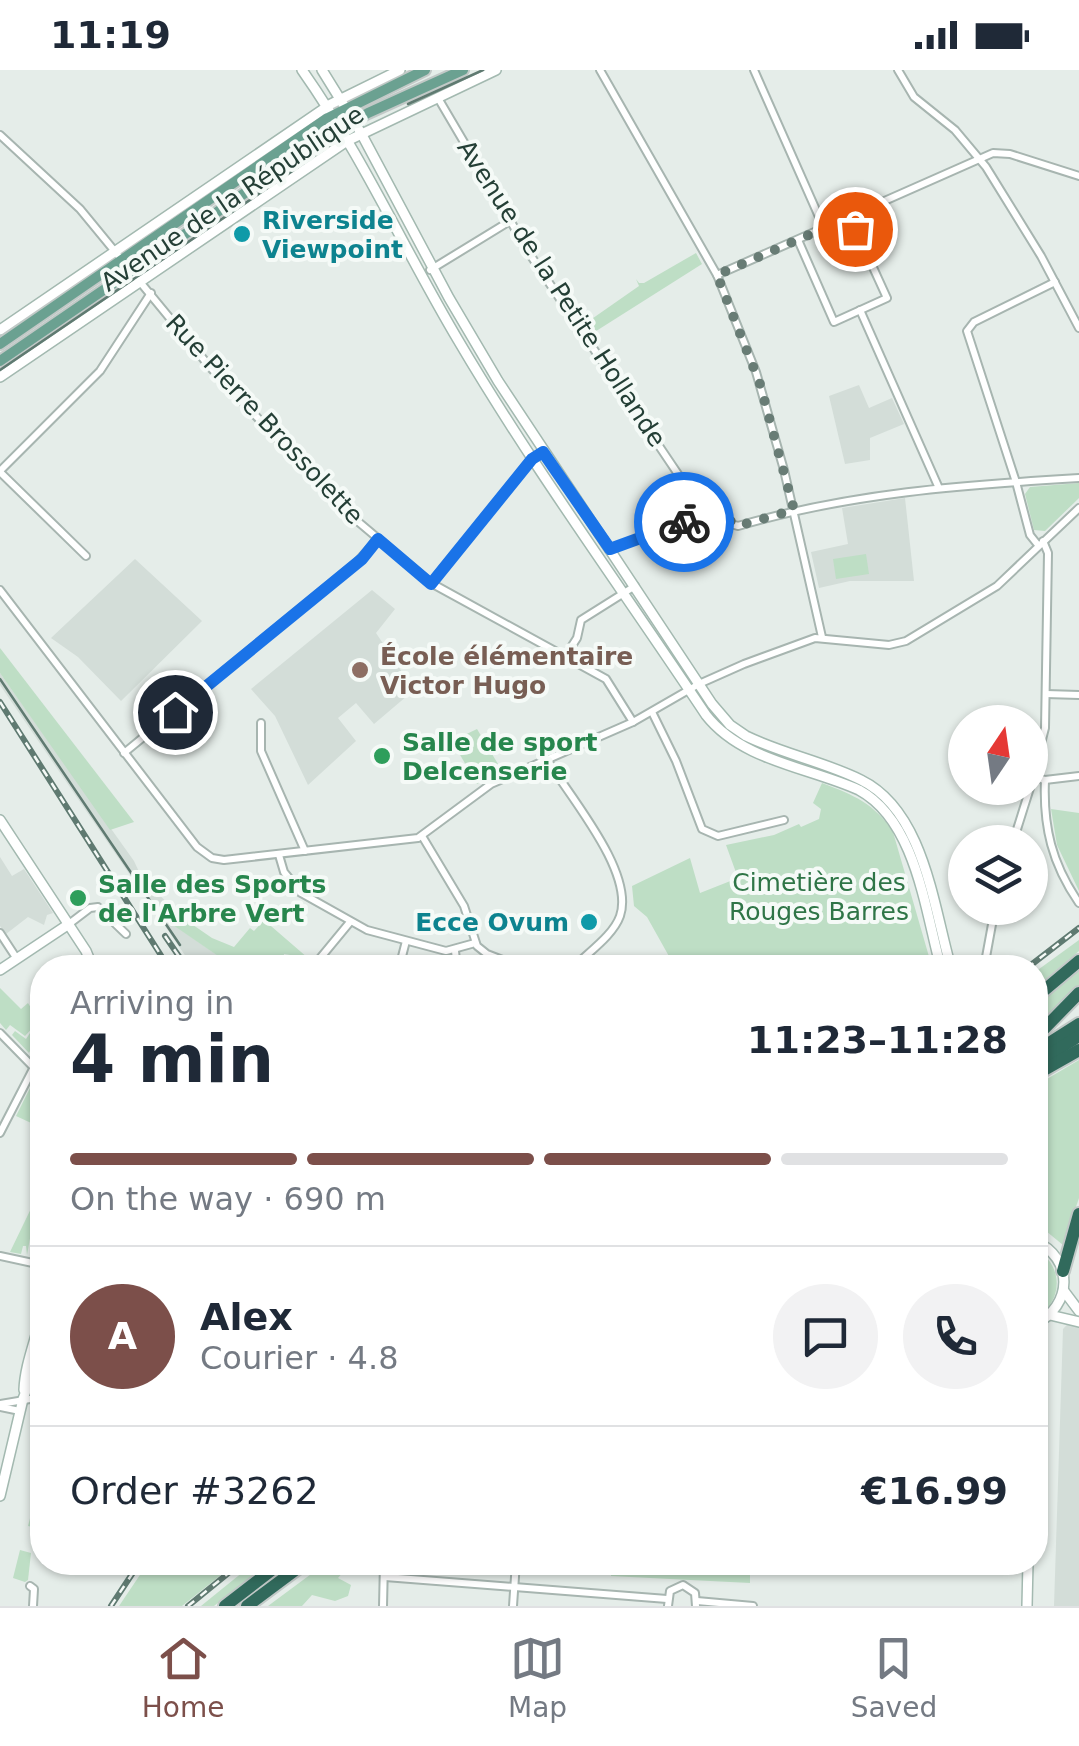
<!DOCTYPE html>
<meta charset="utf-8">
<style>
:root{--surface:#fff;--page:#f2f2f3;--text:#1f2937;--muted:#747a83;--line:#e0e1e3;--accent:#7c4f4a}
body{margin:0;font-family:"DejaVu Sans",sans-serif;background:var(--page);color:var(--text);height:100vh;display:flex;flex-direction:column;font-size:38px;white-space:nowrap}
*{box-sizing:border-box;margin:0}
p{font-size:32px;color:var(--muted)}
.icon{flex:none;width:55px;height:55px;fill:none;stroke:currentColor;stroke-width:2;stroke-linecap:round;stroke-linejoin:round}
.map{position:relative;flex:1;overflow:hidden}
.drawer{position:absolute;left:30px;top:885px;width:1018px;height:620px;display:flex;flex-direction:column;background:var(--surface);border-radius:40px;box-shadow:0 2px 8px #0004}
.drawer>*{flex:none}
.needle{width:65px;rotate:13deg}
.buttons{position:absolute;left:948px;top:635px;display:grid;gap:20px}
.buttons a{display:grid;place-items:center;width:100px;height:100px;border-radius:50%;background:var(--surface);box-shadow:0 2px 8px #0004;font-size:50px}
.pin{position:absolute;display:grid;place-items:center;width:85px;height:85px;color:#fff;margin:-42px;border:5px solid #fff;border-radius:50%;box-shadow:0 2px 10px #0007}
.courier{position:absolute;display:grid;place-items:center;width:100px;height:100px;margin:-50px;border:8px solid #1a73e8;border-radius:50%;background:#fff;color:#222;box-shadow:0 2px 12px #0007}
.headline em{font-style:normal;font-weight:700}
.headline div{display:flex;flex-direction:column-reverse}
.headline{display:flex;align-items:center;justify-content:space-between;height:170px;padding:0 40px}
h1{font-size:65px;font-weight:700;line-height:75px}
.bar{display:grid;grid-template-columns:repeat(4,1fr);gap:15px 10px;align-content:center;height:120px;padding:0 40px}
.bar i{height:12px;border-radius:8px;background:var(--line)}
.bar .selected{background:var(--accent)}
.bar p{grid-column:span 4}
.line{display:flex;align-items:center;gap:25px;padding:0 40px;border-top:2px solid var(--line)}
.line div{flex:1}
.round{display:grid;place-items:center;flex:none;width:105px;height:105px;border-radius:52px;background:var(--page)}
.status{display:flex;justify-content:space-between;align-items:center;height:70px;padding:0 50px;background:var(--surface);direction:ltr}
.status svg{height:28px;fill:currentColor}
.tab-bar{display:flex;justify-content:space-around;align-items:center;height:140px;border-top:2px solid var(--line);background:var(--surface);font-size:28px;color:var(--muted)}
.tab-bar a{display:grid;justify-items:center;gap:5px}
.tab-bar .selected{color:var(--accent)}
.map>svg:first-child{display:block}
</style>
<div class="status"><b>11:19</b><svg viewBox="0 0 49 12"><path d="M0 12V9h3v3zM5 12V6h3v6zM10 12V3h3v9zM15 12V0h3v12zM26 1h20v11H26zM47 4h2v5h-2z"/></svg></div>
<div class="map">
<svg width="1079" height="1536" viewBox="0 0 1079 1536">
<rect width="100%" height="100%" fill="#e5ede9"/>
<g fill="#d3ddd8">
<polygon points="859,315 869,338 892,328 904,354 870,368 870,390 845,394 829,326"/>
<polygon points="905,428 914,511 850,511 819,518 811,482 848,474 842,438"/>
<polygon points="135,489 202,551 121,631 78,587 51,568"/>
<polygon points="372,520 395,539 376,563 414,620 374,654 356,633 338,648 356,671 308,715 275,646 251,619"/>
<polygon points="0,603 134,791 141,806 180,846 174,855 234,897 193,897 0,615"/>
<polygon points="0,787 12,806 24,799 53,843 47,845 44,855 28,847 6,864 0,856"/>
<polygon points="1079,1242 1079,1536 1054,1536 1063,1259"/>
</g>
<g fill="#bedec5">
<polygon points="696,183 702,194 593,263 586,253 639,216 636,209 639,206 636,209 639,213 644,213"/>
<polygon points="1079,413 1079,428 1045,461 1034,460 1025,424 1030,417"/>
<polygon points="866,484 869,504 836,509 833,489"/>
<polygon points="0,578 134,752 110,760 0,603"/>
<polygon points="477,659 501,699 477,714 452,671"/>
<path d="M 822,713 C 854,725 875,734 893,762 L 932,897 L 675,897 L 647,847 L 634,836 L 632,816 L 690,788 L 700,823 L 738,808 L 726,775 L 774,765 L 799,754 L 801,757 L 819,749 L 821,739 L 813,733 Z"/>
<polygon points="1051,739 1079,743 1079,821 1057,775"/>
<polygon points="180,846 212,868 234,877 250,858 254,861 264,850 308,888 284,884 283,897 234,897 173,855"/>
<polygon points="1079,870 1079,881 1035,918 1035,902"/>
<polygon points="1079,900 1079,915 1035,963 1035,937"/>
<path d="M 0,918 L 21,939 L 28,933 C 40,952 40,963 29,983 L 12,965 L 15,961 L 26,969 L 36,954 L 25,966 L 10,955 L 6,960 L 0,953 Z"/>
<polygon points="1079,990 1079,1128 1063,1175 1035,1152 1035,1016"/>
<polygon points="37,1011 42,1015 42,1058 16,1046 33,1012"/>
<polygon points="38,1124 27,1185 26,1176 23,1176 21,1184 10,1182"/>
<path d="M 1035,1178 C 1064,1196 1064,1231 1035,1248 Z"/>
<polygon points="38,1417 42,1418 42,1459 28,1456"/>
<polygon points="20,1480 31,1483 28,1510 25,1512 13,1508"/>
<polygon points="148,1493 148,1492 236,1493 182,1536 119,1536"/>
<polygon points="254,1493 268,1493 214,1536 201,1536"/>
<polygon points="326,1493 351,1493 338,1508 351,1515 348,1526 335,1531 312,1525 302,1536 268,1536"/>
<polygon points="612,1493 750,1493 750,1513 611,1506"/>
</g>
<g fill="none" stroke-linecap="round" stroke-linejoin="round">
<polyline stroke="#becac5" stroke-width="10" stroke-dasharray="10 5" stroke-linecap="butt" points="329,59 358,42"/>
<g stroke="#a7b5b0" stroke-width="10">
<g id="street">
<polyline points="600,0 717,205 756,302 784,400 822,567"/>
<polyline points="754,0 824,158"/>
<polyline points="898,0 914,27 955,60 986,97 1041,186 1079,258"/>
<path d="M 438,28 L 531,186 L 684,413 L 731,454 L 738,456 C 851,423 962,415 1079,408"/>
<polyline points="0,65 80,139 210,297 343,439 431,513 606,609 633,652"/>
<polyline points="798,170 834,252 887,228 850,147"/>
<polyline points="430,200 510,151"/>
<polyline points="717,205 993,83 1010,84 1079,106"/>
<polyline points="860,240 938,416"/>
<polyline points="0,401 100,301 151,223"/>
<polyline points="0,402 86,486"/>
<polyline points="1038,475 1030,465 1016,412 967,261 974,252 1055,212"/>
<polyline points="610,479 705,444 712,439"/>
<polyline points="431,513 532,389 543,381"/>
<polyline points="0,520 197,777 212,788 224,790 418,768 491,714 633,652 699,614 744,594 815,568 889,575 906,571 997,516 1079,438"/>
<polyline points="566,585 577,568 581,550 635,516"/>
<polyline points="1046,624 1079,625"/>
<polyline points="652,642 676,691 702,759 718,766 784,750"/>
<polyline points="261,653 261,681 305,781"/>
<polyline points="124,683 357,492 378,469"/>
<path d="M 546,688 C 569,726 635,802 620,846 C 613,866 587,883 573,898"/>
<polyline points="1033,707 1045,710 1079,706"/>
<path d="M 1045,710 C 1043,757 1052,794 1079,833"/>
<polyline points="1030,716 1045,658 1048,483 1043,471"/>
<polyline points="422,766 464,836 477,876 487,884 523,898"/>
<polyline points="1013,772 1030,718"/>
<polyline points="279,785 284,802 301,823 367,860 446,881 475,873"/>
<polyline points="69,854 90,838 98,837 126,864"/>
<polyline points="0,863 17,889"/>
<polyline points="455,881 457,898"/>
<polyline points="288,895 317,892 350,852"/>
<polyline points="399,898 406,871"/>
<polyline points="984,898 995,838"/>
<polyline points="0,963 42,1006"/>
<polyline points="0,1063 34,997"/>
<polyline points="0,1186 42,1195"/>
<polyline points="0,1334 42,1327"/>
<polyline points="0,1337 20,1341"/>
<polyline points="385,1507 667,1529"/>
<polyline points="30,1516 34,1519 33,1536"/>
<polyline points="697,1531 753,1536"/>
<polyline points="383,1536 384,1492"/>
<polyline points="513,1536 516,1492"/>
<polyline points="668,1536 670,1521 683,1515 695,1523 696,1536"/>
</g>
</g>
<g stroke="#a3b9b0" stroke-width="12">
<g id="secondary">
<path d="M 302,0 C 362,85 405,181 458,270 C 534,399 623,520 706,645 C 742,691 808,697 859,720 C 916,751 925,840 941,898"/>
<path d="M 322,0 L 361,63 L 449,228 L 498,311 L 712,634 L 730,655 L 746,666 C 783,684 825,692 861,710 C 924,741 933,835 951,898"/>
<polyline points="0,260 331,34 400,0"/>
<polyline points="0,307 347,71 496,0"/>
<polyline points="0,750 86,881 93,898"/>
<polyline points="0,900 69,854"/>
<path d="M 1035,1171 C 1074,1188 1073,1236 1035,1254"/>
<polyline points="1064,1221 1079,1241"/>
<polyline points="1050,1245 1079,1252"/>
<path d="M 24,1320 C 25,1293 37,1268 42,1241"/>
<path d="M 1035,1320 C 1040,1297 1033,1273 1042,1251"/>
<polyline points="0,1426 23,1329 33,1302 35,1277"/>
<polyline points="1027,1536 1028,1492"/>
</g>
</g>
<g stroke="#c2c9c7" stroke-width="14">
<g id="primary">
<polyline points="0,274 326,49 425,0"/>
<polyline points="0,291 331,64 368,43 463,0"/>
</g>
</g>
<g stroke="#c2c9c7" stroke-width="16">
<g id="highway">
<polyline points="1035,928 1079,891"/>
<polyline points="1035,968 1079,923"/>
<polyline points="1035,982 1079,954"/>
<polyline points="1035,994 1079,966"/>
<polyline points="1035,1005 1079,980"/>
<polyline points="1063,1201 1079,1144"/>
<polyline points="225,1536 282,1492"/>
<polyline points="247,1536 306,1492"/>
</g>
</g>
<use href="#street" stroke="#fff" stroke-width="6"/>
<use href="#secondary" stroke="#fff" stroke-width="9"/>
<use href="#primary" stroke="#6ba191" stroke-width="10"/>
<use href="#highway" stroke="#316a5c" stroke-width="12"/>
<g stroke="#5f7a71" stroke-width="2.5">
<polyline points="408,34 483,0"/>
<polyline points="0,300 304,93"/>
<polyline points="0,609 180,875"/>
</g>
<g stroke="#5f7a71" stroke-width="6">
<g id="rail">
<polyline points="0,632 169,898"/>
<polyline points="165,866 187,898"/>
<polyline points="1027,898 1079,858"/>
<polyline points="111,1536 140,1492"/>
<polyline points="188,1536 242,1492"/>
</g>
</g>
<use href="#rail" stroke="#f5faf7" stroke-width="2.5" stroke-dasharray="8" stroke-linecap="butt"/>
</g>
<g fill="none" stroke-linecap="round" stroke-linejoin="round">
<polyline stroke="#687c75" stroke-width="10" stroke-dasharray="0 18" points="684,452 712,438 738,456 794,440 760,314 717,205 850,147 855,159"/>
<polyline stroke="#1a73e8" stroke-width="12" points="175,642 362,489 378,469 431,514 532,389 543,382 610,479 684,452"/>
</g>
<g fill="#0f9aa8" stroke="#f5faf7" stroke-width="4">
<circle cx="242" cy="164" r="10"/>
<circle cx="589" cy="852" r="10"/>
</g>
<circle fill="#8d6e63" stroke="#f5faf7" stroke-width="4" cx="360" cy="600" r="10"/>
<g fill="#2e9e5b" stroke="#f5faf7" stroke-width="4">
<circle cx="382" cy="686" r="10"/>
<circle cx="78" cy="828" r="10"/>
</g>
<g text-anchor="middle" stroke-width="8" stroke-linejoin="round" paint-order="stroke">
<g font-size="25" fill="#243f36" stroke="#f5faf7">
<text transform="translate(232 128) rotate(-34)" y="9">Avenue de la République</text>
<text transform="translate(562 223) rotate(57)" y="9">Avenue de la Petite Hollande</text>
<text transform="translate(265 349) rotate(47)" y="9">Rue Pierre Brossolette</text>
</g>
<g font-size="25" font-weight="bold" fill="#0d838f" stroke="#f5faf7" text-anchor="start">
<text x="262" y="159">Riverside<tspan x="262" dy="29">Viewpoint</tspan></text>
<text x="569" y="861" text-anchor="end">Ecce Ovum</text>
</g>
<g font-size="25" font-weight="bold" fill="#785e54" stroke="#f5faf7" text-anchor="start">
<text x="380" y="595">École élémentaire<tspan x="380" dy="29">Victor Hugo</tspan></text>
</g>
<g font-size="25" font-weight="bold" fill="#27864d" stroke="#f5faf7" text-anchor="start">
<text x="402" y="681">Salle de sport<tspan x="402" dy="29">Delcenserie</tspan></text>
<text x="98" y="823">Salle des Sports<tspan x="98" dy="29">de l'Arbre Vert</tspan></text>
</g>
<g font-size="25" fill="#2f7547" stroke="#f5faf7">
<text x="819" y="821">Cimetière des<tspan x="819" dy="29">Rouges Barres</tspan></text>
</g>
</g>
</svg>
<div class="buttons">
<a><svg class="needle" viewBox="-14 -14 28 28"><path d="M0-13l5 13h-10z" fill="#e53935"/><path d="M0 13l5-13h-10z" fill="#747a83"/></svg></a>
<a><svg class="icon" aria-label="layers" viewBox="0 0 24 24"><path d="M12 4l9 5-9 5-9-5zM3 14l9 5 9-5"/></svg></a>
</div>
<div class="pin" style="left:855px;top:159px;background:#ea580c"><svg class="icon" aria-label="bag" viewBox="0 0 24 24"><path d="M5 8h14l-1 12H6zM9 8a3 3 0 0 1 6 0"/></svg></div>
<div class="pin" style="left:175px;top:642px;background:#1f2937"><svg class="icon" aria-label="home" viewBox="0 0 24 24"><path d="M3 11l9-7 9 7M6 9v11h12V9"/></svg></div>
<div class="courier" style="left:684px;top:452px"><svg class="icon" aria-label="bike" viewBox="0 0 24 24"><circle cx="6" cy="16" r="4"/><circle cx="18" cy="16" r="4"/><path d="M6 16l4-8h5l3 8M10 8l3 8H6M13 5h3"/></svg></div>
<section class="drawer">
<div class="headline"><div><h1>4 min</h1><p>Arriving in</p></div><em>11:23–11:28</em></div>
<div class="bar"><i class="selected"></i><i class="selected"></i><i class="selected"></i><i></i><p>On the way · 690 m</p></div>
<div class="line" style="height:180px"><b class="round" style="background:var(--accent);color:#fff">A</b><div><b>Alex</b><p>Courier · 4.8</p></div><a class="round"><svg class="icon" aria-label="chat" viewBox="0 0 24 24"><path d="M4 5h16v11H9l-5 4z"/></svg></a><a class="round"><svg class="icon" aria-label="phone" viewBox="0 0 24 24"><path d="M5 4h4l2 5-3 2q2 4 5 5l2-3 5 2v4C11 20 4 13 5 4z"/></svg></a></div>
<div class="line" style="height:130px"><div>Order #3262</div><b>€16.99</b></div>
</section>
</div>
<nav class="tab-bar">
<a class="selected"><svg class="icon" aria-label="home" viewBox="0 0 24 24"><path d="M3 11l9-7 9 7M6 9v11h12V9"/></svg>Home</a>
<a><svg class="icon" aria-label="map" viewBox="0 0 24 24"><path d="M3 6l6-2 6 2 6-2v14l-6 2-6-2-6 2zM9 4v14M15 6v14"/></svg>Map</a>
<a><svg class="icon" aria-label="saved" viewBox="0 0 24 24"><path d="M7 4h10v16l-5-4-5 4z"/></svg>Saved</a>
</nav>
